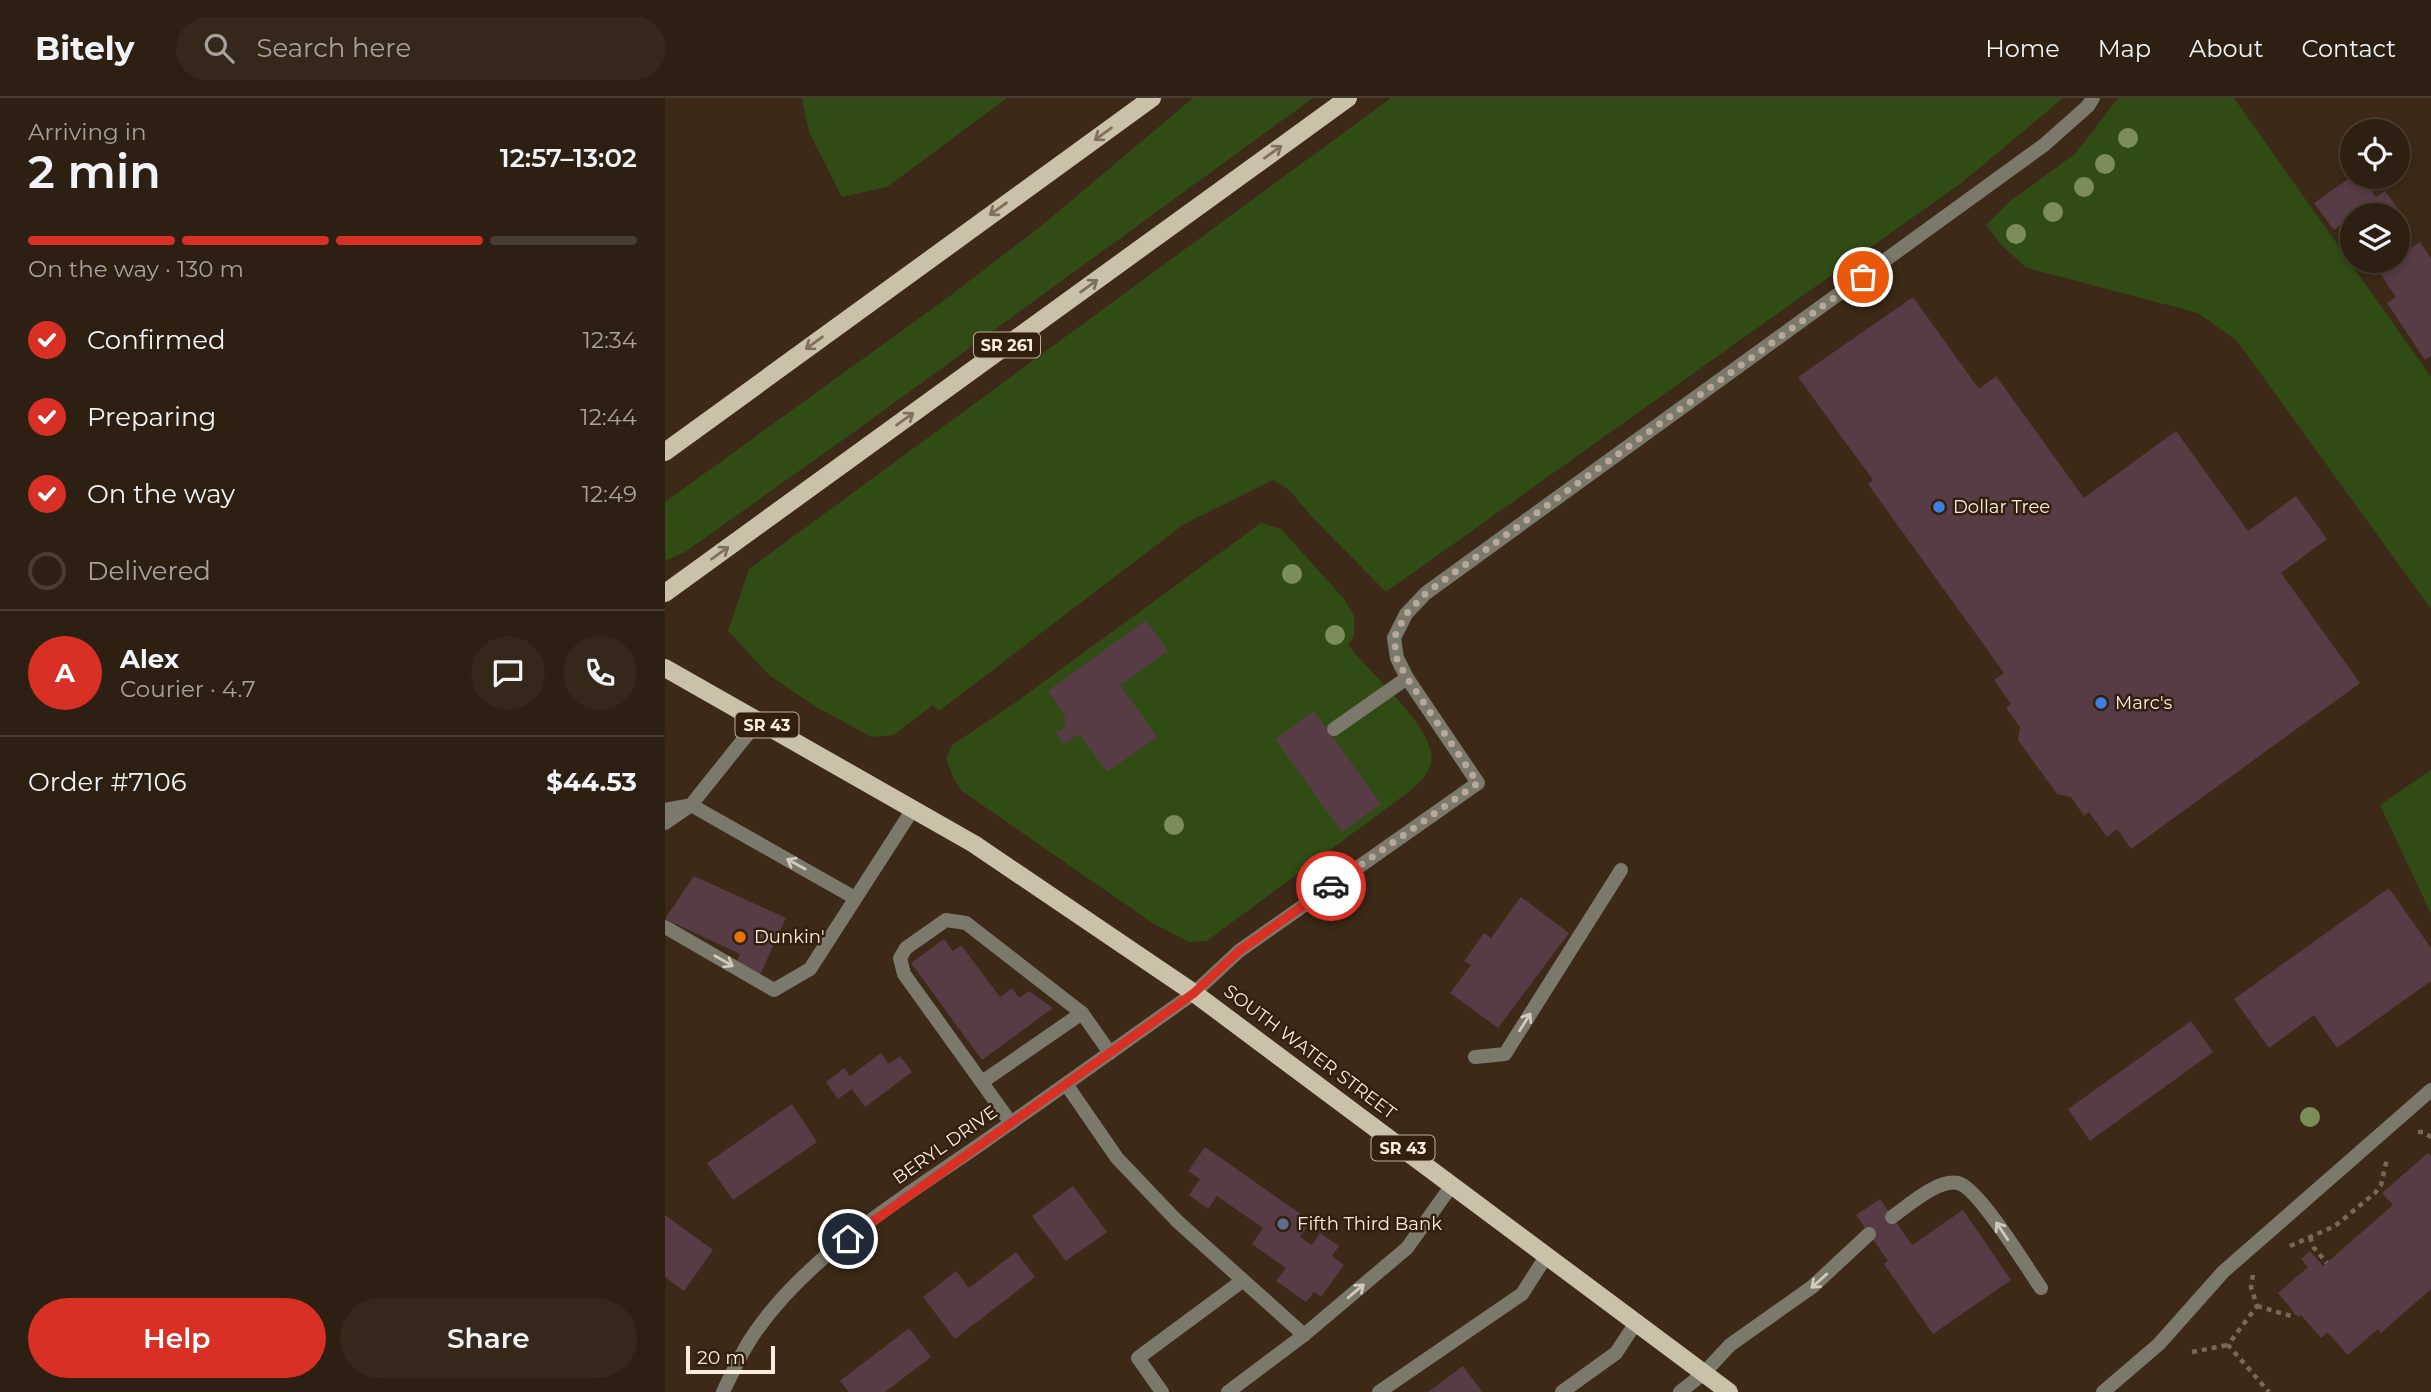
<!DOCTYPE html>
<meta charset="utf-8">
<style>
:root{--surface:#2d1f11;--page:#35271a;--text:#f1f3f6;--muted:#a7a29f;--line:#483d31;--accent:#d93025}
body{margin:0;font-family:Montserrat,sans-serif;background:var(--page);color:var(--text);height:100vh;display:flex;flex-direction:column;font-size:26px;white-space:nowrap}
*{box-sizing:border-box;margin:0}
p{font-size:23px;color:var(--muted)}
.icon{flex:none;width:38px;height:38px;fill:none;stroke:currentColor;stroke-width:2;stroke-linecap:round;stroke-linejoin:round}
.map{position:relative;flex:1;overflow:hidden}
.side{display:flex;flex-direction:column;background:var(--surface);width:665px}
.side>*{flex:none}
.buttons{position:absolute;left:1675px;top:21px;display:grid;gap:14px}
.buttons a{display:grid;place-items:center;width:70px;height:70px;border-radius:50%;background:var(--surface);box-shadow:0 4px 10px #0003,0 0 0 2px var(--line);font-size:35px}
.scale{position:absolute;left:21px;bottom:18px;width:89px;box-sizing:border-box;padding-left:7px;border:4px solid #f9ede1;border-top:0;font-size:19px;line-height:24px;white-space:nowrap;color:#f9ede1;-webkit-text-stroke:5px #321f0d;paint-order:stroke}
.pin{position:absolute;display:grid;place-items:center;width:60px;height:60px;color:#fff;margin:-30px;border:4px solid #fff;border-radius:50%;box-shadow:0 2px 7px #0007}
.courier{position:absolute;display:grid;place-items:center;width:70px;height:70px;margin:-35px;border:5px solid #d93025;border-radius:50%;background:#fff;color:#222;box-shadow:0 2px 9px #0007}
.head em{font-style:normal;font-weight:600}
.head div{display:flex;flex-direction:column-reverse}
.head{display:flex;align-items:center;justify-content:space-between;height:119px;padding:0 28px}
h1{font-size:46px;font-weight:600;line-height:52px}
.bar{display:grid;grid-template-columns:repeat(4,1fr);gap:10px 7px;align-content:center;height:84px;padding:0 28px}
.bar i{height:9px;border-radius:5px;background:var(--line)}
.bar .selected{background:var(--accent)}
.bar p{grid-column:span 4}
.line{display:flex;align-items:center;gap:18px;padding:0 28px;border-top:2px solid var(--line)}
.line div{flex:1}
.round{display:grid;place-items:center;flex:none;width:74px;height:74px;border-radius:37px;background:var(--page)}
ol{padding:0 28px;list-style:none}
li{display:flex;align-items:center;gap:21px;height:77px}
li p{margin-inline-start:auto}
li .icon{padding:7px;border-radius:50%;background:var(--accent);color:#fff;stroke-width:4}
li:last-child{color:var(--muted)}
li i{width:38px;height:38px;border:4px solid var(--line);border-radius:50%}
.primary-button{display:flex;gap:14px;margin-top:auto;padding:14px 28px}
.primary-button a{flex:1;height:80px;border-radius:42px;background:var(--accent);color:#fff;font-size:28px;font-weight:600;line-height:80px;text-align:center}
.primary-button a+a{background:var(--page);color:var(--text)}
header{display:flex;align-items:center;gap:42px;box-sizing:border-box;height:98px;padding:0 35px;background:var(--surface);border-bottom:2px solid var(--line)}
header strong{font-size:33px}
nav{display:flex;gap:38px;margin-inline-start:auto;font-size:24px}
.search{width:490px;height:63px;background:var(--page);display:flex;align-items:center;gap:18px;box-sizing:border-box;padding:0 24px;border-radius:38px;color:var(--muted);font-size:26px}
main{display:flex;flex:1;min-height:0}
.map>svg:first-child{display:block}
</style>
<header>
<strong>Bitely</strong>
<div class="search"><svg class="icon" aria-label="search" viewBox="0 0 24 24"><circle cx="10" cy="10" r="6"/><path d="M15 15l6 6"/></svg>Search here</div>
<nav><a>Home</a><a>Map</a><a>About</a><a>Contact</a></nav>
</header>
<main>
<section class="side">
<div class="head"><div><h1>2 min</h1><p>Arriving in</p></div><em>12:57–13:02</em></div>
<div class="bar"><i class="selected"></i><i class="selected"></i><i class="selected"></i><i></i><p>On the way · 130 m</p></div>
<ol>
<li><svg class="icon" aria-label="check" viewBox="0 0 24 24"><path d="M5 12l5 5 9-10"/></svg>Confirmed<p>12:34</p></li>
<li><svg class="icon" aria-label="check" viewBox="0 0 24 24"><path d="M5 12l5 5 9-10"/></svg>Preparing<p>12:44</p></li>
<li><svg class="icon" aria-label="check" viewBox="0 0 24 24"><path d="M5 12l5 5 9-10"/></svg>On the way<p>12:49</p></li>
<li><i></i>Delivered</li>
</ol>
<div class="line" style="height:126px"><b class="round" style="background:var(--accent);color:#fff">A</b><div><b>Alex</b><p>Courier · 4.7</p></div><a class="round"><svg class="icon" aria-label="chat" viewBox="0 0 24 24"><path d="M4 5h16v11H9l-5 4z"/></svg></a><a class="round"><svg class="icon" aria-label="phone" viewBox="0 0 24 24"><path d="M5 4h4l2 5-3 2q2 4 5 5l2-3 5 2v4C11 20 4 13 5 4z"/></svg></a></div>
<div class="line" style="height:91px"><div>Order #7106</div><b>$44.53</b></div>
<div class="primary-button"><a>Help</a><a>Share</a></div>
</section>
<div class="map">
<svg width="1766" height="1294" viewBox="0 0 1766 1294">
<rect width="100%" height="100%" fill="#3c2917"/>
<g fill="#304c14">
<polygon points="137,0 342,0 222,89 177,99 144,34"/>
<polygon points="528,0 648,0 189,334 20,454 0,463 0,404 278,203 375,129"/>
<polygon points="726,0 1398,0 1299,83 721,494 648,420 623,391 608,382 519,426 274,613 268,607 229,637 207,639 151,609 104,577 63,533 84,471"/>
<polygon points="1453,0 1569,0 1766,279 1766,511 1572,243 1533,215 1362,170 1337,148 1321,127 1345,103 1410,56"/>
<path d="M 596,425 L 616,431 L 680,502 L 689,518 L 689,538 L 683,547 C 702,573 774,632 766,665 C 762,682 742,695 729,705 L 547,839 L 542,843 L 524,844 L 489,826 L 297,693 L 289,681 L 281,661 L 287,647 L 351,604 Z"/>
<polygon points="1766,672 1766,816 1715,707"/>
</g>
<g fill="#573c45">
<polygon points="1686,79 1696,79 1711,99 1720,93 1740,120 1732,126 1732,117 1687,117 1687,138 1678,125 1669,132 1649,105"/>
<polygon points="1755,144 1766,160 1766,258 1760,262 1722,205 1731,199 1713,172 1727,163 1732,163 1732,159"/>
<polygon points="1248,199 1314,291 1331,278 1419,400 1511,333 1583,433 1631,398 1662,441 1616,475 1695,585 1466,751 1452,731 1442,739 1424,714 1419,718 1406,699 1392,696 1353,642 1355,629 1341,610 1346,606 1329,582 1339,575 1203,386 1208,382 1133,279"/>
<polygon points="481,522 503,553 455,587 492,639 442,674 414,636 399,646 391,635 402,628 397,621 401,618 383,593"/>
<polygon points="649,613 716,706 677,734 610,641"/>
<polygon points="29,778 121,820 95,877 71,866 75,856 0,821"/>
<polygon points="1724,790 1766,850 1766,883 1672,950 1649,917 1604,950 1569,901"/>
<polygon points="856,799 904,835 833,930 785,895 806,867 799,863 819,835 826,840"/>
<polygon points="279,841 288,853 296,847 335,899 347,890 354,900 364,893 388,910 317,962 246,865"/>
<polygon points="1526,923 1548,954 1425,1043 1403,1011"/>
<polygon points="216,955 224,966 235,958 247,974 200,1009 187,991 173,1001 161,984 179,970 185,978"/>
<polygon points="127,1006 152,1044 68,1102 42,1065"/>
<polygon points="540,1049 646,1123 635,1139 647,1147 655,1135 674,1148 667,1158 679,1167 656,1199 649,1194 641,1204 611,1183 621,1170 587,1146 598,1130 552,1098 543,1111 524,1097 535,1081 523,1073"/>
<polygon points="1763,1055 1766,1058 1766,1191 1716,1235 1713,1231 1683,1257 1662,1234 1656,1240 1636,1217 1633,1219 1613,1195 1643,1169 1636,1161 1645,1153 1658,1168 1728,1107 1717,1095"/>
<polygon points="408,1088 442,1134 401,1163 367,1118"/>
<polygon points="1215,1101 1247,1147 1298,1112 1346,1182 1268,1236 1219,1166 1223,1163 1191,1117"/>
<polygon points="0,1117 48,1152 19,1193 0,1179"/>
<polygon points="351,1154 370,1179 290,1241 258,1199 291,1173 304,1190"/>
<polygon points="244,1230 266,1259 220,1294 184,1294 175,1283"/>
<polygon points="798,1268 817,1294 763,1294"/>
</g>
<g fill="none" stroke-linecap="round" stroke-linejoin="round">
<g stroke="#796858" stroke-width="4.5" stroke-dasharray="5 5" stroke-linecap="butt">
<polyline points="1753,1034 1758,1034 1766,1039"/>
<polyline points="1645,1139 1649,1150 1662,1165"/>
<polyline points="1625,1148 1670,1128 1710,1095 1716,1087 1722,1061"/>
<polyline points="1588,1177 1586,1189 1592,1208 1563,1247 1604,1294"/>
<polyline points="1592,1208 1626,1218 1630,1215"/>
<polyline points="1527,1254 1563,1247"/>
</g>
<g stroke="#7b786c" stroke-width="14">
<polyline points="669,631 742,580"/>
<polyline points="0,712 26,707 94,622"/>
<polyline points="0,725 26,707 190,800"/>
<polyline points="0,829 109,892 145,871 248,711"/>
<polyline points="529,895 574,853 813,685 742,580 732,560 729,540 741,516 761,495 1379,47 1423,8"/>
<polyline points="810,959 840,956 956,772"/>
<polyline points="317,984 417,915"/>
<polyline points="401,986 452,1060 512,1123 639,1237"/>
<polyline points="346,1025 239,876 235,860 241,850 281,822 301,825 417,915 445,955"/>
<path d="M 1227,1119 C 1243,1108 1272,1081 1293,1085 C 1313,1089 1362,1170 1376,1190"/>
<polyline points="497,1294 473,1260 577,1183"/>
<polyline points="563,1294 639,1237 742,1150 787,1087"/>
<polyline points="714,1294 857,1196 882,1157"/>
<polyline points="897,1294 951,1255 972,1223"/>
<polyline points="1015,1294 1039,1275 1065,1247 1147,1189 1204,1136"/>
<polyline points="1438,1294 1494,1246 1558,1174 1766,992"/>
</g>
<g stroke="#7b786c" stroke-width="14">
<polyline points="1423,8 1428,0"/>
<path d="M 58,1294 C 66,1277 75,1258 85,1242 C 139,1158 240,1099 320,1043 C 390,994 460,944 529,895"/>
</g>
<g stroke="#c9c2a9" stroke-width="18">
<polyline points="0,354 487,0"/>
<polyline points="0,495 683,0"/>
<polyline points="0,570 309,746 529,895 1064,1294"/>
</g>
</g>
<g fill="#7c8e57">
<circle cx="1463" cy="40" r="10"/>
<circle cx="1440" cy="66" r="10"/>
<circle cx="1419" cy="89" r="10"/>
<circle cx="1388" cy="114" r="10"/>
<circle cx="1351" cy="136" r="10"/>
<circle cx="627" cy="476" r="10"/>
<circle cx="670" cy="537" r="10"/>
<circle cx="509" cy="727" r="10"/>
<circle cx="1645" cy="1019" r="10"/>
</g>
<defs><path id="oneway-shaft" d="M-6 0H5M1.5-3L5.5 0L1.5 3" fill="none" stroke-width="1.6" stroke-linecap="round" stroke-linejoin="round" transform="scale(1.75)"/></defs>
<g stroke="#7e705b">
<use href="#oneway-shaft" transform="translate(438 36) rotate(144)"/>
<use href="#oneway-shaft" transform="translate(608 54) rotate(-36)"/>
<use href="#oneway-shaft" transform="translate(333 111) rotate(144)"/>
<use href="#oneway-shaft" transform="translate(424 188) rotate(-36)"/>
<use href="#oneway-shaft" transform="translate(149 245) rotate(144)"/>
<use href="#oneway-shaft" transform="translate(240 321) rotate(-36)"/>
<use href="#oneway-shaft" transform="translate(55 455) rotate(-36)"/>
</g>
<g stroke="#d3cabe">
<use href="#oneway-shaft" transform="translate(131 766) rotate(-151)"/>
<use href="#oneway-shaft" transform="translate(59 863) rotate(30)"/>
<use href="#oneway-shaft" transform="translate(860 924) rotate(-58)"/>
<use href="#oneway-shaft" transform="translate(1337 1133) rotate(-124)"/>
<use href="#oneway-shaft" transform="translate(1154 1183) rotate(138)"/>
<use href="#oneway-shaft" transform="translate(691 1193) rotate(-40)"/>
</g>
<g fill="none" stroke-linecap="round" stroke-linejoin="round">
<polyline stroke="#b7a89a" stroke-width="7" stroke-dasharray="0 12.6" points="666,788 813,685 742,580 732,561 729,540 741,516 761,495 1198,179"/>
<polyline stroke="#d93025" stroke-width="9" points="183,1141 529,895 574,853 666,788"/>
</g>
<g fill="#3f7fe0" stroke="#321f0d" stroke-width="2.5">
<circle cx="1274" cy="409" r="7"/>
<circle cx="1436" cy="605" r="7"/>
</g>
<circle fill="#e8710a" stroke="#321f0d" stroke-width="2.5" cx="75" cy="839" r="7"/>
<circle fill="#5c6f8a" stroke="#321f0d" stroke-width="2.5" cx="618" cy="1126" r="7"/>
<g text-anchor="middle" stroke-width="5" stroke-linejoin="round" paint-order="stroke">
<g fill="#321f0d" stroke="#bdafa1" stroke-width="2">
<rect x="309" y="234.5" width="66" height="25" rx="5"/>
<rect x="70.5" y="614.5" width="63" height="25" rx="5"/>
<rect x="706.5" y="1037.5" width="63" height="25" rx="5"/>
</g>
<g font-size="16" font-weight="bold" fill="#f9ede1">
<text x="342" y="253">SR 261</text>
<text x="102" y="633">SR 43</text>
<text x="738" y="1056">SR 43</text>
</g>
<g font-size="18" fill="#f9ede1" stroke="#321f0d" text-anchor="start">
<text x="1288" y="415">Dollar Tree</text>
<text x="1450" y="611">Marc's</text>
<text x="89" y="845">Dunkin'</text>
<text x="632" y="1132">Fifth Third Bank</text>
</g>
<g font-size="18" fill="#f9ede1" stroke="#321f0d">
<text transform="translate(645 954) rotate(37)" y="6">SOUTH WATER STREET</text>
<text transform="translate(280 1047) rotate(-35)" y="6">BERYL DRIVE</text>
</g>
</g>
</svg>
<div class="buttons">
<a><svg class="icon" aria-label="locate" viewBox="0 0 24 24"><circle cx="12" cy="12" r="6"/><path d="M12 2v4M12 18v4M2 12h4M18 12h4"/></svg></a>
<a><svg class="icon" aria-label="layers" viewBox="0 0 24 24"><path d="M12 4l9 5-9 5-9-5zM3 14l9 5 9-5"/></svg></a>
</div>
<div class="scale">20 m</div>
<div class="pin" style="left:1198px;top:179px;background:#ea580c"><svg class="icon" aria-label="bag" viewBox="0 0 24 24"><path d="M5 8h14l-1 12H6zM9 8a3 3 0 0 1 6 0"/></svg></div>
<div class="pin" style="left:183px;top:1141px;background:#1f2937"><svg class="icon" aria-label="home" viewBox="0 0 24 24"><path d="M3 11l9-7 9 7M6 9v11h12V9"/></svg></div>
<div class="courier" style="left:666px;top:788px"><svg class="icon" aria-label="car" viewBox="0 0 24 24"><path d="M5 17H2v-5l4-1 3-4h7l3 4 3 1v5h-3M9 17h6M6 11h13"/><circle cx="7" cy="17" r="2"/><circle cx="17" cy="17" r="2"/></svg></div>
</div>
</main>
